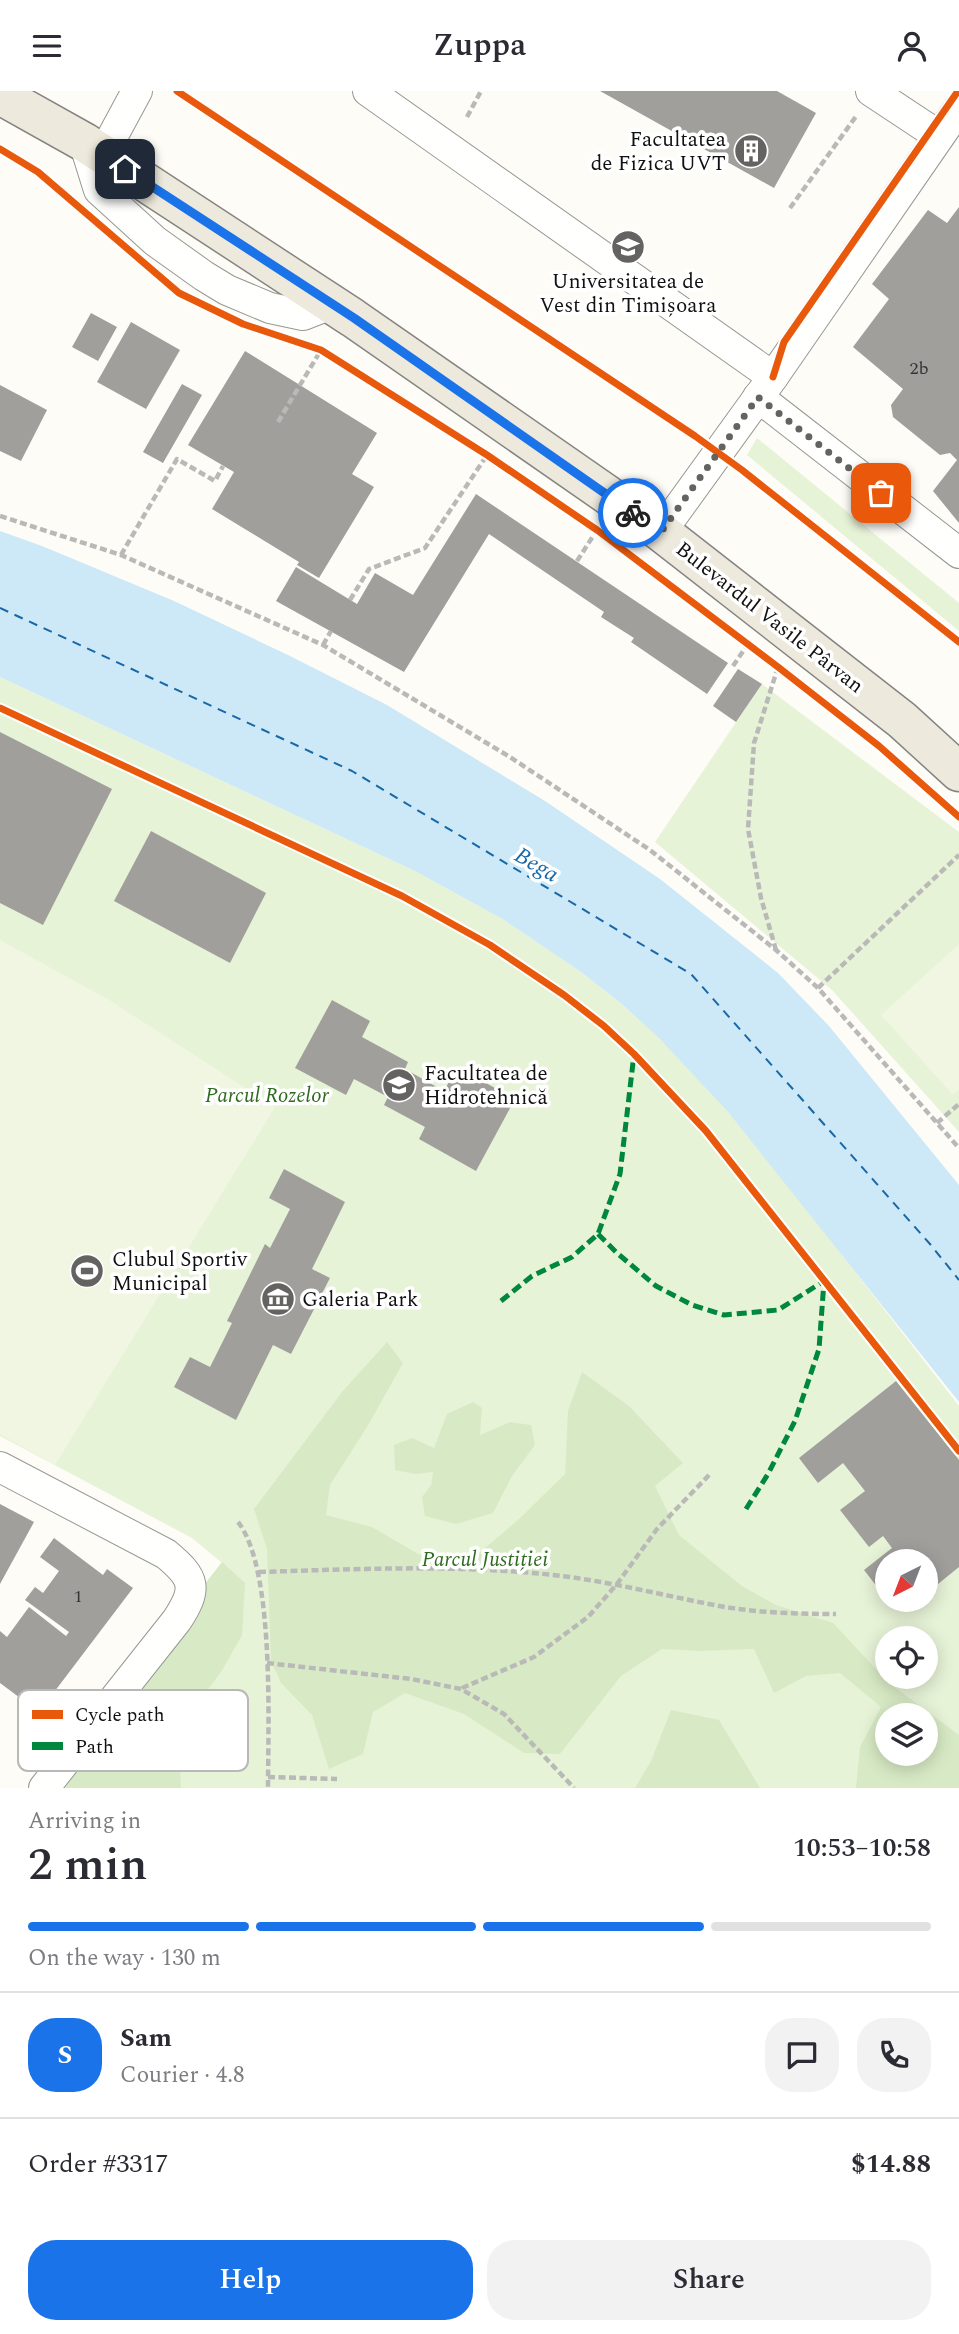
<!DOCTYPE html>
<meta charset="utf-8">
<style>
:root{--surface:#fff;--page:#f2f2f3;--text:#2b2b33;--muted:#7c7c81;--line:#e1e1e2;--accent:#1a73e8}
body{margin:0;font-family:Spectral,serif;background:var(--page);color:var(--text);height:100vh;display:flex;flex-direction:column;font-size:26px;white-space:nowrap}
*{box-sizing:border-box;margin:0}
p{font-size:23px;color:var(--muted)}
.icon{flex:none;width:38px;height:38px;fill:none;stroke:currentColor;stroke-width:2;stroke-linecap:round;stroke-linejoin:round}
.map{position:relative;height:1697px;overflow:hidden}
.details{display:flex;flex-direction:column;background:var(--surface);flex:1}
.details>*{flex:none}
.needle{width:46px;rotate:222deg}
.controls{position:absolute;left:875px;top:1458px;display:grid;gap:14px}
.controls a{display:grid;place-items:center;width:63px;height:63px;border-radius:50%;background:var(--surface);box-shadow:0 4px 18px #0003;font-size:35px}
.pin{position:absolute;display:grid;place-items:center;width:60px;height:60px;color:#fff;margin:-30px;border-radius:14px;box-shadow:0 4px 10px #0006}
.courier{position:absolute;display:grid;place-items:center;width:70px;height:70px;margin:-35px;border:5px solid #1a73e8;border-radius:50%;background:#fff;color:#222;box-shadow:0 2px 9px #0007}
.summary em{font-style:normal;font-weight:600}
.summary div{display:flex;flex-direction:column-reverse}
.summary{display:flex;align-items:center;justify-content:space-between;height:119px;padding:0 28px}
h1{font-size:46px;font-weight:600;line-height:52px}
.bar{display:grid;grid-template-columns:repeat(4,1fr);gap:10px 7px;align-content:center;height:84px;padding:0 28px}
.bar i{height:9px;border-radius:5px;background:var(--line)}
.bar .active{background:var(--accent)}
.bar p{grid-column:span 4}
.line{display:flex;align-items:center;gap:18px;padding:0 28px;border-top:2px solid var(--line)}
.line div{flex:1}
.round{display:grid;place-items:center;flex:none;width:74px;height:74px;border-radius:28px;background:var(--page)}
.cta{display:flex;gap:14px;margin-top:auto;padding:14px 28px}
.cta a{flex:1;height:80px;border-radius:28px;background:var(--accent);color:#fff;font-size:28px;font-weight:600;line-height:80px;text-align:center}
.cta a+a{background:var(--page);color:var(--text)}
header{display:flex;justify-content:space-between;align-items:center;height:91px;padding:0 28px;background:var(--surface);font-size:32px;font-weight:600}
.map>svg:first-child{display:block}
</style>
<header><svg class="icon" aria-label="menu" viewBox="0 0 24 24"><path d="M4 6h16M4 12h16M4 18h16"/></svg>Zuppa<svg class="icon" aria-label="person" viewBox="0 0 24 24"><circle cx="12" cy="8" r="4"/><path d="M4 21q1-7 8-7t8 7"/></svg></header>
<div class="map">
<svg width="959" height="1697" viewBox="0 0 959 1697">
<rect width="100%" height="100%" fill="#fdfcf7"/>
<g fill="#e7f3d7" fill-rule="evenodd">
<polygon points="757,347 959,512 959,540 747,364"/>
<path d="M 0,586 L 415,780 L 504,829 L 581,881 L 622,913 L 660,947 L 728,1021 L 815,1129 L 959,1315 L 959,1697 L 43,1697 L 222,1472 L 192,1447 L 0,1345 ZM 887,1470 L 926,1470 L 926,1508 L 887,1508 ZM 887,1547 L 926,1547 L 926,1586 L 887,1586 ZM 887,1624 L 926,1624 L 926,1662 L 887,1662 Z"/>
<polygon points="762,593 959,741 959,1041 832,899 655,751"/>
</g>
<g fill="#d8eac5" fill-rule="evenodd">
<path d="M 387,1251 L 403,1272 L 367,1336 L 330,1394 L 326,1424 L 372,1436 L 420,1464 L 472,1468 L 519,1428 L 565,1383 L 568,1320 L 582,1281 L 629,1315 L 683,1372 L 655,1395 L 679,1444 L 742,1495 L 776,1514 L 833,1532 L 889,1592 L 959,1644 L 959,1697 L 856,1697 L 860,1656 L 881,1616 L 840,1582 L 806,1585 L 774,1602 L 754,1558 L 699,1560 L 662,1558 L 621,1585 L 560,1663 L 524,1662 L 464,1623 L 405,1602 L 373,1621 L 363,1663 L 329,1678 L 312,1624 L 281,1592 L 271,1570 L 267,1458 L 254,1418 L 342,1301 ZM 926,1624 L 926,1662 L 887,1662 L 887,1624 Z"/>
<polygon points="473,1311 482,1317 480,1344 510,1331 531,1334 535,1354 512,1385 493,1422 456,1433 425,1425 422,1406 431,1394 433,1381 415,1383 395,1379 394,1354 412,1347 434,1357 447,1323"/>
<polygon points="222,1471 245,1492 242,1544 221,1581 178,1638 181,1697 46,1697"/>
<polygon points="671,1619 719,1629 760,1697 635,1697 651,1670"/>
</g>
<g fill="#f0f6e1">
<polygon points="0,849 109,909 275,1016 55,1374 0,1343"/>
<polygon points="959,853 959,999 953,1004 881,924"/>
</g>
<polygon fill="#cde8f7" points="0,440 42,455 174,510 288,564 387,614 545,710 660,788 778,882 829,935 959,1094 959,1311 728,1021 659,947 622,913 581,881 504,829 415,780 0,586"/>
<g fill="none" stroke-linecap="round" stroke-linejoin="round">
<polyline stroke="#1768a6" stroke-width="2" stroke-dasharray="9 7" stroke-linecap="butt" points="0,517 352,680 691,883 930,1153 959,1189"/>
</g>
<g fill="#a19f9c">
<polygon points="600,0 777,0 816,22 774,97"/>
<polygon points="959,116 959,432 933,400 957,369 950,362 940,364 893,326 891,314 903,298 853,256 889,208 872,193 928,119 947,132"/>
<polygon points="91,222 117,236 98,270 72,256"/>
<polygon points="131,231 180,259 146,318 97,291"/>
<polygon points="245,260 377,342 352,383 374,396 319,487 297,474 299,471 212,418 234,381 188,354"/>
<polygon points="182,293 202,304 163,372 143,361"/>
<polygon points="0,294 47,319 21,370 0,360"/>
<polygon points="476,403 728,572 707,603 631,551 634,547 601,526 604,521 489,443 404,581 276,510 296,476 357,513 375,482 413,504"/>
<polygon points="738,578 762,593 736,631 713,615"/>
<polygon points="0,641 112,698 43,834 0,812"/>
<polygon points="151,740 266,802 230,872 114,810"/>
<polygon points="332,909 370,930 362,946 408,971 405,978 444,1000 457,976 515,1008 476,1080 419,1048 425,1036 384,1014 388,1006 354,988 346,1004 295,977"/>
<polygon points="284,1078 345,1111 312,1178 330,1187 291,1263 273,1254 236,1329 174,1296 190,1266 210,1276 232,1232 227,1230 265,1153 270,1157 290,1118 269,1107"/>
<polygon points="896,1290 959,1369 959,1476 938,1493 931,1484 926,1488 926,1470 887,1470 887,1508 900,1508 892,1515 864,1479 892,1457 883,1445 869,1456 840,1419 865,1400 843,1372 818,1392 799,1367"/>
<polygon points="0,1413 34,1431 0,1493"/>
<polygon points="54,1447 103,1484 107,1478 133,1497 39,1621 0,1592 0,1540 7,1546 29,1516 66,1545 69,1541 25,1509 35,1496 43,1502 59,1480 40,1466"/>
</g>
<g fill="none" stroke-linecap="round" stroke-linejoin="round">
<g stroke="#979795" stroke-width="32">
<g id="minor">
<polyline points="368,0 773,286"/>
<polyline points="871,0 939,45"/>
<polyline points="84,51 99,99 155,150 204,185 227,199 270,217 303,224 331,213"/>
<polyline points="103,63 137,0"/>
<polyline points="758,306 959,462"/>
<polyline points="661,441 773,286 959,17"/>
<path d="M 0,1376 L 166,1463 C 195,1487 198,1497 177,1529 L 44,1697"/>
</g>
</g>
<g stroke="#858482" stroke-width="41">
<polyline id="major" points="0,4 84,51 353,227 661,441 902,629 959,681"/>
</g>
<g stroke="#b9b9b8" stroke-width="4.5" stroke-dasharray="7 3.5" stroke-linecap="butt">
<polyline points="467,26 481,0"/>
<polyline points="790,117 857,24"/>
<polyline points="278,331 321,259"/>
<polyline points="0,425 121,464 323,554 510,666 650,759 776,859 818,897 959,1057"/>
<polyline points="121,464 177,368 215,390 223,375"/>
<polyline points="577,470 597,439"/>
<polyline points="350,509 369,478 425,457 487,364"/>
<polyline points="323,554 331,540"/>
<polyline points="733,575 748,553"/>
<polyline points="776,859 761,807 748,738 754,652 778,576"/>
<polyline points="818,897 959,764"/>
<polyline points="937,1032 959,1013"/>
<path d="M 238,1431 C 275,1478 268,1635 268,1697"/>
<path d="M 259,1481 C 360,1478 461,1473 562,1485 C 617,1492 670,1506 725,1516 C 762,1522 799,1523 836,1523"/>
<polyline points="267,1572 411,1588 461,1598 504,1623 574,1697"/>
<polyline points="462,1597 534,1566 588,1526 617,1493 657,1438 711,1382"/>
<polyline points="268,1686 337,1688"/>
</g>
<use href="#minor" stroke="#fffffe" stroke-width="30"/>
<use href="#major" stroke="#ede9dc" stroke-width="38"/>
<g stroke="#00873e" stroke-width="5" stroke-dasharray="10 5" stroke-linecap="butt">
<polyline points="598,1143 617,1162 656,1195 692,1214 724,1224 778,1219 824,1190"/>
<polyline points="501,1210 532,1185 572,1166 598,1143 620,1083 634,963"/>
<polyline points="746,1418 768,1383 795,1330 819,1258 824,1190"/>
</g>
<g stroke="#fff" stroke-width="11">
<g id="cycleway">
<polyline points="177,0 695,345 742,379 959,551"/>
<polyline points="0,58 38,81 179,202 243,233 321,259 487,364 597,439 778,576 879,655 959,726"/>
<polyline points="773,286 784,251 958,0"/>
<polyline points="0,617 402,805 490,854 564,904 604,935 634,963 706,1040 959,1360"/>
</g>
</g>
<use href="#cycleway" stroke="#e8590c" stroke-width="7"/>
</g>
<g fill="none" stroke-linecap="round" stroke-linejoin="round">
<polyline stroke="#646362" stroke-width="7" stroke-dasharray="0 12.6" points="633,422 661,441 758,306 881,402"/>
<polyline stroke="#1a73e8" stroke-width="9" points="125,78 354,227 633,422"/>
</g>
<defs>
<g id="building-disc" transform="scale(1.75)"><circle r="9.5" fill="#646362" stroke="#fff"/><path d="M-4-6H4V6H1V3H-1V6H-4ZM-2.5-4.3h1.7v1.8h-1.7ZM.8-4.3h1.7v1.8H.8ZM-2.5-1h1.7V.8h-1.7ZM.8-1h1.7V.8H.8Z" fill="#fff"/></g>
<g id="university-disc" transform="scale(1.75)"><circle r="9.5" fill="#646362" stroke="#fff"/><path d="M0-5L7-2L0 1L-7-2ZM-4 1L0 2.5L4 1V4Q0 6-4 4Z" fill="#fff"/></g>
<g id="stadium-disc" transform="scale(1.75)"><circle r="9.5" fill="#646362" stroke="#fff"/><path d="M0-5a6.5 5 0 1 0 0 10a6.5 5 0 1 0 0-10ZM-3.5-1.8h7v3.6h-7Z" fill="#fff"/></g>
<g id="museum-disc" transform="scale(1.75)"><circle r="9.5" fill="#646362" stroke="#fff"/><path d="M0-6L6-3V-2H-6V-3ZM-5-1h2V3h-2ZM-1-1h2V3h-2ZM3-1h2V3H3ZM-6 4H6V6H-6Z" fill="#fff"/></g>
</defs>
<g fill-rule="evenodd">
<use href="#building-disc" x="751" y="60"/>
<use href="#university-disc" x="628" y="156"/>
<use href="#university-disc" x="399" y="994"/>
<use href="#stadium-disc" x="87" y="1180"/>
<use href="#museum-disc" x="278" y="1208"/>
</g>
<g text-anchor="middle" stroke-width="7" stroke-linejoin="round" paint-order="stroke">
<g font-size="18" fill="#353434">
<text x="919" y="283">2b</text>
<text x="78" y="1511">1</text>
</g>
<g font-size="21" fill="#111" stroke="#fff" text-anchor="start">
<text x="726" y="55" text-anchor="end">Facultatea<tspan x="726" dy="24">de Fizica UVT</tspan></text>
<text x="628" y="197" text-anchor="middle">Universitatea de<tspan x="628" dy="24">Vest din Timișoara</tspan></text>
<text x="424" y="989">Facultatea de<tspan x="424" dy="24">Hidrotehnică</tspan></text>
<text x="112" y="1175">Clubul Sportiv<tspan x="112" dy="24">Municipal</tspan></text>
<text x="302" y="1215">Galeria Park</text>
</g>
<g font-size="21" fill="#111" stroke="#fff">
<text transform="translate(770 526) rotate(38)" y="7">Bulevardul Vasile Pârvan</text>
</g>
<g font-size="21" font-style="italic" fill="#2f6b1f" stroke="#fff">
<text x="267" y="1011">Parcul Rozelor</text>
<text x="485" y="1475">Parcul Justiției</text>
</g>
<g font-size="23" font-style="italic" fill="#1768a6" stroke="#fff">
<text transform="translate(537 773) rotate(30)" y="8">Bega</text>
</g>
</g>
<rect x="18" y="1599" width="230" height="81" rx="10" fill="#fff" stroke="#b8b8b8" stroke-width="2"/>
<rect x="32" y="1619" width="31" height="9" fill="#e8590c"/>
<rect x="32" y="1651" width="31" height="8" fill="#00873e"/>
<g font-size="19" fill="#111">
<text x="75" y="1630">Cycle path</text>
<text x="75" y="1662">Path</text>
</g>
</svg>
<div class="controls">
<a><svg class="needle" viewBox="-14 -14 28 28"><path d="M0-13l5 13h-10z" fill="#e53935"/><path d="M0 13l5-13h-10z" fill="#7c7c81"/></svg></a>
<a><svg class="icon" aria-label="locate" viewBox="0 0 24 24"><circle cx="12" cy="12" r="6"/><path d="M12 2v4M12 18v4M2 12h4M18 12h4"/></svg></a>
<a><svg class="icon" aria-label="layers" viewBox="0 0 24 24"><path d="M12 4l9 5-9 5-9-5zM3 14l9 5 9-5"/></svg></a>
</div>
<div class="pin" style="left:881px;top:402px;background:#ea580c"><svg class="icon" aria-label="bag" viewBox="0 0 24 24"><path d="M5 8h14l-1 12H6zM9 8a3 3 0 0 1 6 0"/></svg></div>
<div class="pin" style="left:125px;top:78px;background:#1f2937"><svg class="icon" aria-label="home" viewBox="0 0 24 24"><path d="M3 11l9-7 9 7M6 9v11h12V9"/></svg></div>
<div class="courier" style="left:633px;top:422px"><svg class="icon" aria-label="bike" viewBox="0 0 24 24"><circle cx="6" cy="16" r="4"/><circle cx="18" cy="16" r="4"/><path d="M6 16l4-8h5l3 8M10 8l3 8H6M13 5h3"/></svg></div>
</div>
<section class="details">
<div class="summary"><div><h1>2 min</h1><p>Arriving in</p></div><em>10:53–10:58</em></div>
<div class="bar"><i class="active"></i><i class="active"></i><i class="active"></i><i></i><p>On the way · 130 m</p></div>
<div class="line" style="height:126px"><b class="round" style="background:var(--accent);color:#fff">S</b><div><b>Sam</b><p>Courier · 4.8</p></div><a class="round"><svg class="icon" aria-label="chat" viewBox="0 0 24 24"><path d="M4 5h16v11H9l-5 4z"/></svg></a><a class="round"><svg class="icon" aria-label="phone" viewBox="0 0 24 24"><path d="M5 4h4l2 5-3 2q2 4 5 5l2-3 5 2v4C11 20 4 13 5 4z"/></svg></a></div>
<div class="line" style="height:91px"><div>Order #3317</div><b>$14.88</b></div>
<div class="cta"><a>Help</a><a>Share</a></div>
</section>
